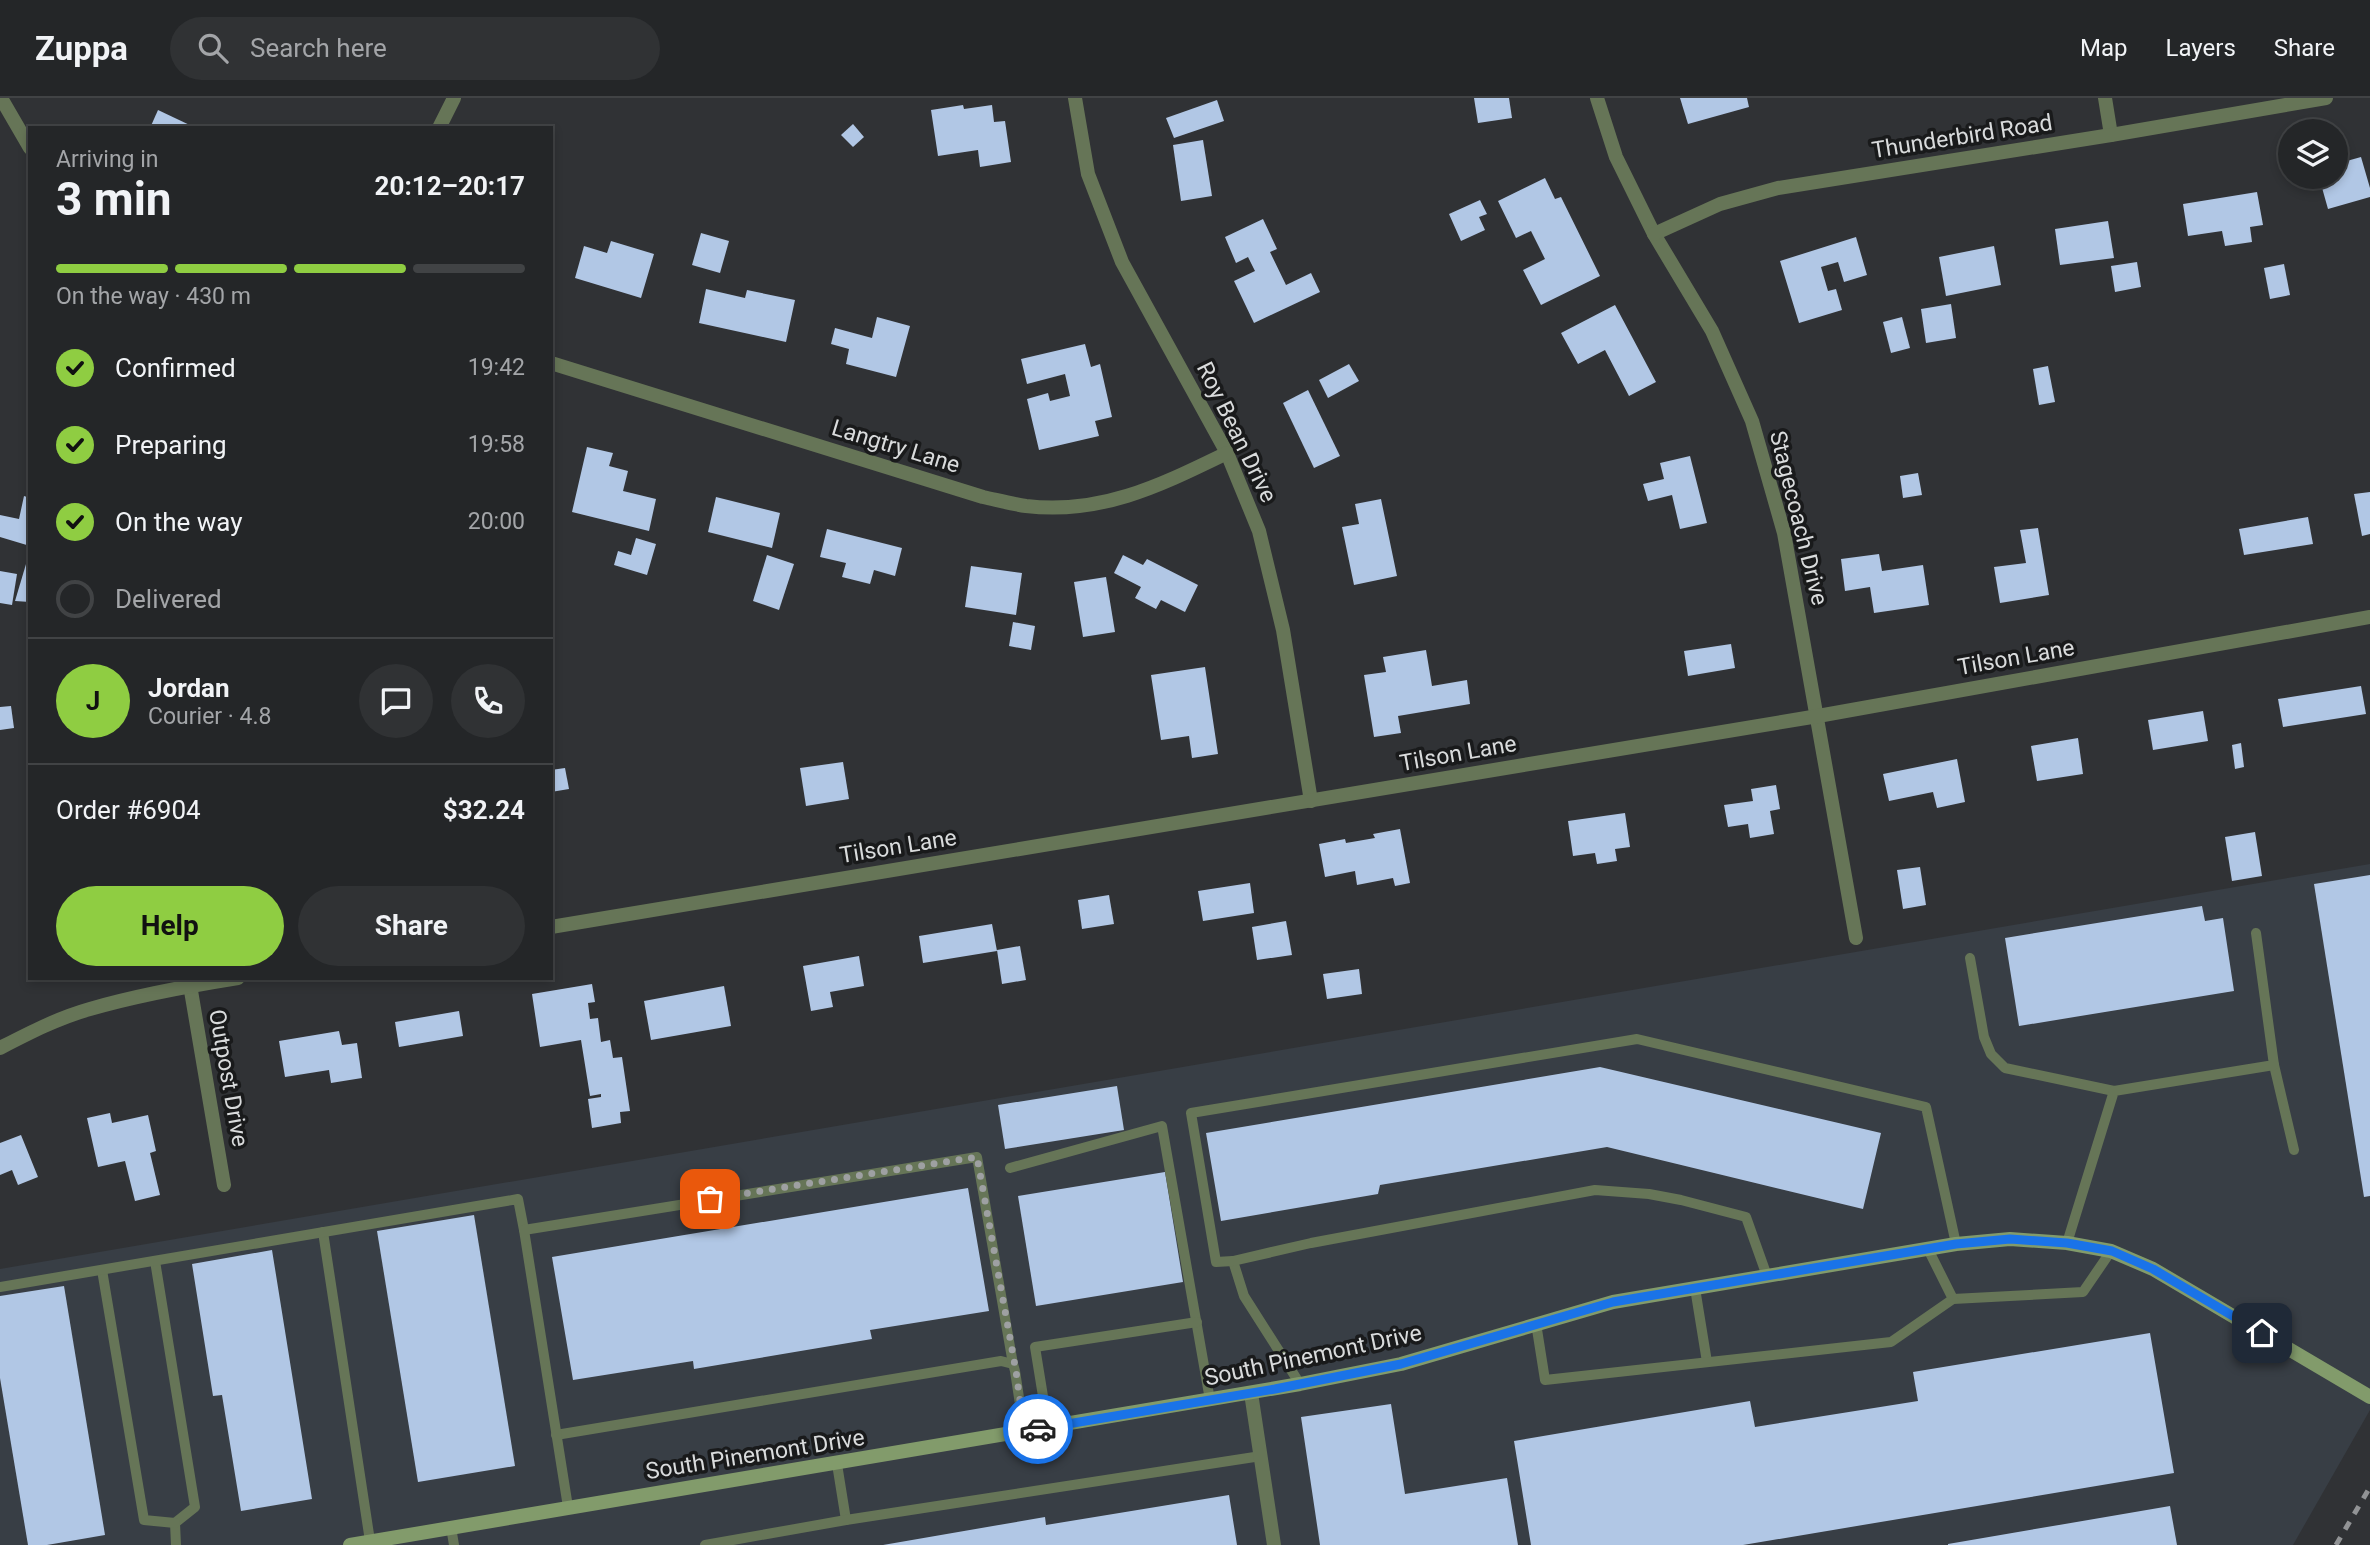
<!DOCTYPE html>
<meta charset="utf-8">
<style>
:root{--surface:#242628;--page:#303234;--text:#f1f3f6;--muted:#a3a5a8;--line:#414345;--accent:#8fcd42}
body{margin:0;font-family:Roboto,sans-serif;background:var(--page);color:var(--text);height:100vh;display:flex;flex-direction:column;font-size:26px;white-space:nowrap}
*{box-sizing:border-box;margin:0}
p{font-size:23px;color:var(--muted)}
.icon{flex:none;width:38px;height:38px;fill:none;stroke:currentColor;stroke-width:2;stroke-linecap:round;stroke-linejoin:round}
.map{position:relative;flex:1;overflow:hidden}
.drawer{position:absolute;left:28px;top:28px;width:525px;height:854px;display:flex;flex-direction:column;background:var(--surface);border-radius:0px;box-shadow:0 4px 10px #0003,0 0 0 2px var(--line)}
.drawer>*{flex:none}
.buttons{position:absolute;left:2278px;top:21px;display:grid;gap:14px}
.buttons a{display:grid;place-items:center;width:70px;height:70px;border-radius:50%;background:var(--surface);box-shadow:0 4px 10px #0003,0 0 0 2px var(--line);font-size:35px}
.pin{position:absolute;display:grid;place-items:center;width:60px;height:60px;color:#fff;margin:-30px;border-radius:14px;box-shadow:0 4px 10px #0006}
.courier{position:absolute;display:grid;place-items:center;width:70px;height:70px;margin:-35px;border:5px solid #1a73e8;border-radius:50%;background:#fff;color:#222;box-shadow:0 2px 9px #0007}
.head em{font-style:normal;font-weight:700}
.head div{display:flex;flex-direction:column-reverse}
.head{display:flex;align-items:center;justify-content:space-between;height:119px;padding:0 28px}
h1{font-size:46px;font-weight:700;line-height:52px}
.bar{display:grid;grid-template-columns:repeat(4,1fr);gap:10px 7px;align-content:center;height:84px;padding:0 28px}
.bar i{height:9px;border-radius:5px;background:var(--line)}
.bar .selected{background:var(--accent)}
.bar p{grid-column:span 4}
.line{display:flex;align-items:center;gap:18px;padding:0 28px;border-top:2px solid var(--line)}
.line div{flex:1}
.round{display:grid;place-items:center;flex:none;width:74px;height:74px;border-radius:37px;background:var(--page)}
ol{padding:0 28px;list-style:none}
li{display:flex;align-items:center;gap:21px;height:77px}
li p{margin-inline-start:auto}
li .icon{padding:7px;border-radius:50%;background:var(--accent);color:#111;stroke-width:4}
li:last-child{color:var(--muted)}
li i{width:38px;height:38px;border:4px solid var(--line);border-radius:50%}
.button{display:flex;gap:14px;margin-top:auto;padding:14px 28px}
.button a{flex:1;height:80px;border-radius:42px;background:var(--accent);color:#111;font-size:28px;font-weight:700;line-height:80px;text-align:center}
.button a+a{background:var(--page);color:var(--text)}
header{display:flex;align-items:center;gap:42px;box-sizing:border-box;height:98px;padding:0 35px;background:var(--surface);border-bottom:2px solid var(--line)}
header strong{font-size:33px}
nav{display:flex;gap:38px;margin-inline-start:auto;font-size:24px}
.search{width:490px;height:63px;background:var(--page);display:flex;align-items:center;gap:18px;box-sizing:border-box;padding:0 24px;border-radius:38px;color:var(--muted);font-size:26px}
.map>svg:first-child{display:block}
</style>
<header>
<strong>Zuppa</strong>
<div class="search"><svg class="icon" aria-label="search" viewBox="0 0 24 24"><circle cx="10" cy="10" r="6"/><path d="M15 15l6 6"/></svg>Search here</div>
<nav><a>Map</a><a>Layers</a><a>Share</a></nav>
</header>
<div class="map">
<svg width="2370" height="1447" viewBox="0 0 2370 1447">
<rect width="100%" height="100%" fill="#303235"/>
<polygon fill="#383e45" points="2370,766 2370,1312 2293,1447 0,1447 0,1171"/>
<g fill="#b1c7e5">
<polygon points="1474,0 1509,0 1512,20 1478,25"/>
<polygon points="1680,0 1747,0 1749,9 1688,26"/>
<polygon points="1217,2 1224,23 1174,40 1166,20"/>
<polygon points="963,7 964,11 992,7 994,24 1005,23 1011,64 980,69 978,52 938,58 931,12"/>
<polygon points="158,12 196,30 150,30"/>
<polygon points="853,26 864,39 853,49 841,37"/>
<polygon points="1203,42 1212,98 1181,103 1173,47"/>
<polygon points="2361,59 2370,90 2370,99 2328,111 2319,79 2336,79 2336,66"/>
<polygon points="1545,80 1555,101 1561,99 1600,178 1541,207 1523,172 1545,161 1531,133 1516,140 1498,103"/>
<polygon points="2257,94 2263,127 2250,129 2252,144 2225,148 2222,133 2188,138 2183,106"/>
<polygon points="1480,102 1487,116 1479,119 1485,132 1461,143 1449,116"/>
<polygon points="1263,121 1277,151 1270,154 1286,187 1311,175 1320,194 1254,225 1234,183 1255,173 1248,159 1236,165 1225,139"/>
<polygon points="2108,123 2114,160 2060,167 2055,131"/>
<polygon points="701,135 729,143 720,175 692,167"/>
<polygon points="1856,139 1867,177 1844,184 1838,164 1821,169 1828,193 1836,191 1842,212 1799,225 1780,163"/>
<polygon points="611,143 654,156 641,200 575,180 584,148 607,155"/>
<polygon points="1994,148 2001,187 1946,198 1939,159"/>
<polygon points="2137,164 2141,189 2115,194 2111,168"/>
<polygon points="2284,166 2290,197 2270,201 2264,170"/>
<polygon points="706,191 745,200 747,192 795,202 786,244 699,225"/>
<polygon points="1951,206 1956,240 1926,245 1921,211"/>
<polygon points="1615,207 1656,284 1629,298 1605,252 1578,266 1561,235"/>
<polygon points="877,219 910,228 896,279 846,266 849,251 831,246 835,230 872,240"/>
<polygon points="1902,219 1910,250 1891,255 1883,224"/>
<polygon points="1085,246 1091,269 1100,266 1112,319 1095,323 1099,338 1039,352 1027,301 1048,295 1050,303 1070,298 1065,276 1027,286 1021,261"/>
<polygon points="1349,266 1359,283 1328,300 1319,282"/>
<polygon points="2048,268 2055,304 2039,307 2033,271"/>
<polygon points="1308,292 1340,358 1314,370 1283,305"/>
<polygon points="587,349 613,355 609,368 628,373 623,393 656,401 649,433 572,414"/>
<polygon points="1690,358 1707,425 1680,431 1672,397 1648,403 1643,386 1664,381 1660,365"/>
<polygon points="1918,375 1922,397 1903,400 1900,378"/>
<polygon points="2370,394 2370,436 2362,438 2354,396"/>
<polygon points="24,398 30,400 30,448 0,439 0,417 19,421"/>
<polygon points="716,399 780,415 772,450 708,434"/>
<polygon points="1381,401 1397,478 1354,487 1342,429 1359,426 1355,406"/>
<polygon points="2308,419 2313,446 2244,457 2239,431"/>
<polygon points="2038,430 2049,497 2000,505 1994,469 2026,465 2020,432"/>
<polygon points="827,431 902,450 895,478 874,472 870,486 842,479 846,465 820,459"/>
<polygon points="636,440 656,446 647,477 614,467 618,453 631,457"/>
<polygon points="29,456 30,504 15,503"/>
<polygon points="1879,456 1882,473 1923,467 1929,507 1874,515 1870,489 1845,493 1841,461"/>
<polygon points="767,457 794,466 779,512 753,503"/>
<polygon points="1123,457 1143,467 1147,461 1198,487 1185,514 1161,502 1156,511 1135,500 1141,489 1114,475"/>
<polygon points="971,468 1022,475 1016,517 965,509"/>
<polygon points="0,473 17,476 12,507 0,505"/>
<polygon points="1106,479 1115,534 1083,539 1074,484"/>
<polygon points="1013,524 1035,528 1031,552 1009,548"/>
<polygon points="1731,546 1735,570 1688,578 1684,553"/>
<polygon points="1426,552 1432,588 1467,582 1470,606 1398,618 1401,635 1374,639 1364,577 1386,574 1383,559"/>
<polygon points="1205,569 1218,656 1192,660 1189,638 1161,642 1151,577"/>
<polygon points="2361,588 2366,616 2283,629 2278,601"/>
<polygon points="11,608 14,630 0,632 0,609"/>
<polygon points="2203,613 2208,643 2153,652 2148,622"/>
<polygon points="2078,640 2083,676 2037,683 2031,648"/>
<polygon points="2241,645 2244,669 2235,671 2232,647"/>
<polygon points="1957,661 1965,704 1937,710 1933,694 1889,703 1883,676"/>
<polygon points="843,664 849,701 806,708 800,670"/>
<polygon points="565,670 569,691 551,694 551,672"/>
<polygon points="1776,687 1780,711 1770,713 1774,736 1750,740 1748,726 1728,729 1724,707 1753,703 1751,691"/>
<polygon points="1625,715 1630,749 1615,751 1617,763 1597,766 1595,755 1573,758 1568,723"/>
<polygon points="1400,731 1410,785 1395,788 1393,780 1357,787 1355,773 1325,779 1319,746 1345,741 1346,745 1375,740 1373,736"/>
<polygon points="2255,734 2262,778 2232,783 2225,739"/>
<polygon points="1920,769 1926,807 1903,811 1897,772"/>
<polygon points="2370,777 2370,1098 2364,1099 2314,786"/>
<polygon points="1250,785 1254,815 1203,823 1198,793"/>
<polygon points="1109,797 1114,826 1082,831 1078,802"/>
<polygon points="2202,808 2205,823 2223,820 2234,893 2019,928 2005,840"/>
<polygon points="1286,823 1292,857 1257,862 1252,829"/>
<polygon points="992,826 997,853 923,865 919,838"/>
<polygon points="1020,848 1026,882 1002,886 997,852"/>
<polygon points="859,858 864,888 830,894 833,909 811,913 803,868"/>
<polygon points="1359,871 1362,896 1327,901 1323,876"/>
<polygon points="592,886 595,904 588,905 590,921 598,920 601,944 610,942 613,960 622,959 630,1013 620,1014 621,1025 592,1030 588,1001 601,999 601,996 590,998 581,942 540,949 532,896"/>
<polygon points="724,888 731,928 651,942 644,903"/>
<polygon points="459,913 463,938 399,949 395,924"/>
<polygon points="339,933 342,947 357,945 362,980 331,985 329,972 285,979 279,943"/>
<polygon points="1600,969 1881,1035 1863,1111 1607,1049 1380,1087 1378,1096 1221,1123 1206,1035"/>
<polygon points="1117,988 1124,1032 1005,1051 998,1007"/>
<polygon points="110,1015 112,1025 148,1017 156,1053 150,1055 160,1097 135,1103 125,1063 98,1069 87,1020"/>
<polygon points="21,1037 38,1079 18,1087 12,1072 0,1077 0,1045"/>
<polygon points="1165,1074 1183,1184 1036,1208 1018,1098"/>
<polygon points="968,1090 989,1213 870,1232 872,1241 694,1271 693,1263 573,1282 552,1159"/>
<polygon points="474,1117 515,1368 418,1384 377,1133"/>
<polygon points="272,1152 312,1401 241,1413 222,1297 213,1298 192,1166"/>
<polygon points="64,1188 105,1437 47,1447 28,1447 0,1280 0,1198"/>
<polygon points="2150,1235 2174,1375 1743,1447 1531,1447 1514,1343 1750,1303 1755,1329 1918,1303 1913,1274"/>
<polygon points="1391,1306 1405,1396 1507,1380 1518,1447 1320,1447 1301,1319"/>
<polygon points="1229,1397 1237,1447 883,1447 1045,1419 1046,1427"/>
<polygon points="2170,1408 2177,1447 1948,1447 1948,1446"/>
</g>
<g fill="none" stroke-linecap="round" stroke-linejoin="round">
<g stroke="#667557" stroke-width="10">
<polyline points="1970,860 1984,939 1991,956 2005,970 2114,993"/>
<polyline points="2274,967 2294,1052"/>
<polyline points="1010,1070 1162,1028 1210,1302"/>
<polyline points="323,1134 370,1443"/>
<polyline points="2067,1145 2114,993 2274,967 2256,835"/>
<polyline points="155,1163 195,1409 175,1425 176,1447"/>
<polyline points="1233,1163 1244,1198 1300,1286"/>
<polyline points="102,1172 144,1422 175,1425"/>
<polyline points="1767,1178 1746,1119 1681,1102 1649,1096 1595,1092 1311,1145 1233,1163 1216,1164 1191,1015 1637,941 1926,1009 1956,1146"/>
<polyline points="0,1189 518,1101 524,1132"/>
<polyline points="1695,1190 1707,1264"/>
<polyline points="1953,1201 2083,1194 2111,1153"/>
<polyline points="1536,1225 1545,1282 1891,1244 1953,1201 1928,1151"/>
<polyline points="1048,1329 1035,1249 1197,1224"/>
<polyline points="556,1337 1001,1263 1013,1266 1015,1273 1024,1333"/>
<polyline points="837,1366 846,1422"/>
<polyline points="568,1409 524,1132 977,1059 1013,1266"/>
<polyline points="451,1429 454,1447"/>
<polyline points="705,1447 846,1422 1261,1358"/>
</g>
<g stroke="#667557" stroke-width="14">
<polyline points="1,0 30,50"/>
<polyline points="1075,0 1088,76 1122,164 1227,355 1259,433 1283,532 1311,703"/>
<polyline points="1597,0 1616,59 1654,136 1712,233 1752,323 1784,435 1856,840"/>
<polyline points="2105,0 2111,37"/>
<polyline points="439,30 454,0"/>
<polyline points="1654,136 1720,106 1778,90 2111,37 2326,0"/>
<path d="M 551,265 L 983,399 C 997,402 1012,406 1026,408 C 1102,417 1161,387 1227,355"/>
<polyline points="551,829 1818,618 2370,519"/>
<polyline points="189,881 224,1087"/>
<path d="M 0,950 C 29,935 58,920 90,911 C 138,897 188,888 238,880"/>
<polyline points="1251,1295 1274,1447"/>
</g>
<polyline stroke="#829b6b" stroke-width="14" points="350,1447 1300,1286 1401,1266 1613,1204 1956,1146 2010,1141 2067,1145 2111,1153 2153,1171 2370,1299"/>
<polyline stroke="#919395" stroke-width="5" stroke-dasharray="9 9" stroke-linecap="butt" points="2336,1447 2370,1389"/>
</g>
<g fill="none" stroke-linecap="round" stroke-linejoin="round">
<polyline stroke="#9ea0a2" stroke-width="7" stroke-dasharray="0 12.6" points="710,1101 977,1059 1016,1273 1024,1333 1038,1331"/>
<polyline stroke="#1a73e8" stroke-width="9" points="1038,1331 1275,1291 1401,1266 1613,1204 1956,1146 2010,1141 2067,1145 2112,1153 2153,1171 2262,1235"/>
</g>
<g text-anchor="middle" stroke-width="7" stroke-linejoin="round" paint-order="stroke">
<g font-size="23" fill="#d9dbdc" stroke="#191a1b">
<text transform="translate(1962 38) rotate(-9)" y="8">Thunderbird Road</text>
<text transform="translate(1237 334) rotate(64)" y="8">Roy Bean Drive</text>
<text transform="translate(896 348) rotate(17)" y="8">Langtry Lane</text>
<text transform="translate(1799 420) rotate(76)" y="8">Stagecoach Drive</text>
<text transform="translate(2016 559) rotate(-10)" y="8">Tilson Lane</text>
<text transform="translate(1458 655) rotate(-10)" y="8">Tilson Lane</text>
<text transform="translate(898 748) rotate(-9)" y="8">Tilson Lane</text>
<text transform="translate(229 980) rotate(80)" y="8">Outpost Drive</text>
<text transform="translate(1313 1257) rotate(-12)" y="8">South Pinemont Drive</text>
<text transform="translate(755 1356) rotate(-9)" y="8">South Pinemont Drive</text>
</g>
</g>
</svg>
<div class="buttons">
<a><svg class="icon" aria-label="layers" viewBox="0 0 24 24"><path d="M12 4l9 5-9 5-9-5zM3 14l9 5 9-5"/></svg></a>
</div>
<div class="pin" style="left:710px;top:1101px;background:#ea580c"><svg class="icon" aria-label="bag" viewBox="0 0 24 24"><path d="M5 8h14l-1 12H6zM9 8a3 3 0 0 1 6 0"/></svg></div>
<div class="pin" style="left:2262px;top:1235px;background:#1f2937"><svg class="icon" aria-label="home" viewBox="0 0 24 24"><path d="M3 11l9-7 9 7M6 9v11h12V9"/></svg></div>
<div class="courier" style="left:1038px;top:1331px"><svg class="icon" aria-label="car" viewBox="0 0 24 24"><path d="M5 17H2v-5l4-1 3-4h7l3 4 3 1v5h-3M9 17h6M6 11h13"/><circle cx="7" cy="17" r="2"/><circle cx="17" cy="17" r="2"/></svg></div>
<section class="drawer">
<div class="head"><div><h1>3 min</h1><p>Arriving in</p></div><em>20:12–20:17</em></div>
<div class="bar"><i class="selected"></i><i class="selected"></i><i class="selected"></i><i></i><p>On the way · 430 m</p></div>
<ol>
<li><svg class="icon" aria-label="check" viewBox="0 0 24 24"><path d="M5 12l5 5 9-10"/></svg>Confirmed<p>19:42</p></li>
<li><svg class="icon" aria-label="check" viewBox="0 0 24 24"><path d="M5 12l5 5 9-10"/></svg>Preparing<p>19:58</p></li>
<li><svg class="icon" aria-label="check" viewBox="0 0 24 24"><path d="M5 12l5 5 9-10"/></svg>On the way<p>20:00</p></li>
<li><i></i>Delivered</li>
</ol>
<div class="line" style="height:126px"><b class="round" style="background:var(--accent);color:#111">J</b><div><b>Jordan</b><p>Courier · 4.8</p></div><a class="round"><svg class="icon" aria-label="chat" viewBox="0 0 24 24"><path d="M4 5h16v11H9l-5 4z"/></svg></a><a class="round"><svg class="icon" aria-label="phone" viewBox="0 0 24 24"><path d="M5 4h4l2 5-3 2q2 4 5 5l2-3 5 2v4C11 20 4 13 5 4z"/></svg></a></div>
<div class="line" style="height:91px"><div>Order #6904</div><b>$32.24</b></div>
<div class="button"><a>Help</a><a>Share</a></div>
</section>
</div>
